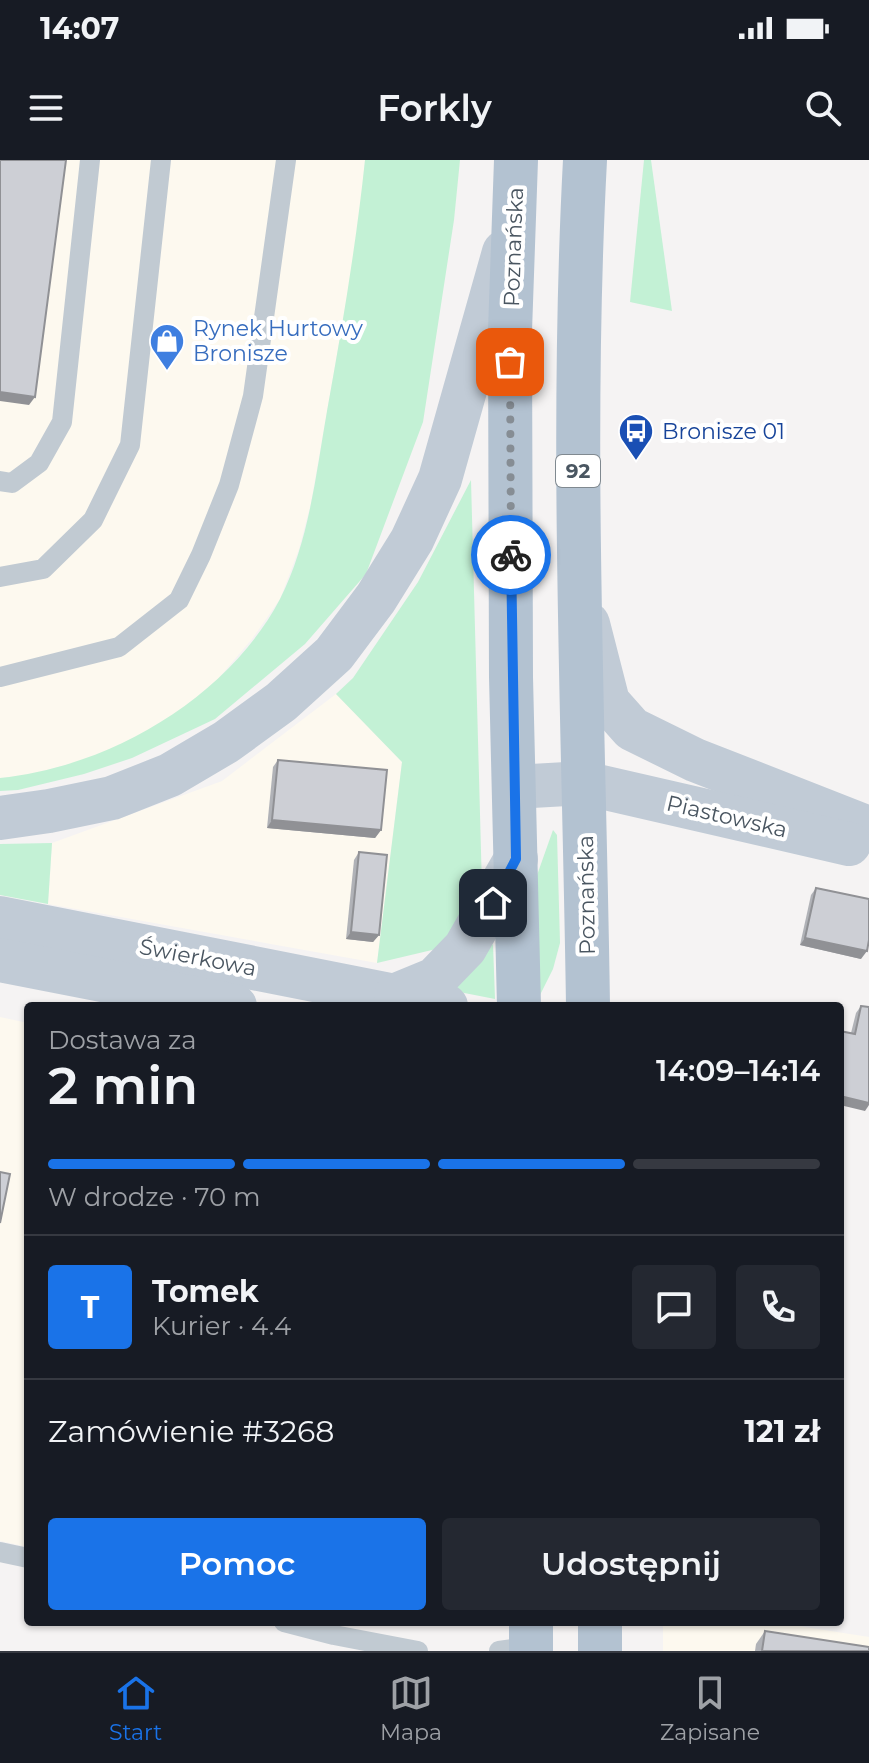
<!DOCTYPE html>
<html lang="pl">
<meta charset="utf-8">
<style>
:root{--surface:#171b24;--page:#242831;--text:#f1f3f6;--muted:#9ea1a6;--line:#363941;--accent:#1a73e8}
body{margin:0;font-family:Montserrat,sans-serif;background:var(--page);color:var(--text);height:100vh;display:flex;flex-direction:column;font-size:30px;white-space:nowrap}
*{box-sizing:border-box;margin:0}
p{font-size:26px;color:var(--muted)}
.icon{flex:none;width:44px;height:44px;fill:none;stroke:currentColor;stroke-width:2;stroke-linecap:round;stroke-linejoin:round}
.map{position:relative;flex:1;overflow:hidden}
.sheet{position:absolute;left:24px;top:842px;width:820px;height:624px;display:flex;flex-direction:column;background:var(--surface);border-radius:8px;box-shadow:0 2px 6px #0004}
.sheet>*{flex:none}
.pin{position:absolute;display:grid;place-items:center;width:68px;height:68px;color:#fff;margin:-34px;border-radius:16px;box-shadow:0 4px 12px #0006}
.courier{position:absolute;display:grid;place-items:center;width:80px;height:80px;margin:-40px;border:6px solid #1a73e8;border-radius:50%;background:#fff;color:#222;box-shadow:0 2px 10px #0007}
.overview em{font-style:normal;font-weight:600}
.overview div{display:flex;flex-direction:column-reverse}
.overview{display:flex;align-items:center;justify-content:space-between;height:136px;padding:0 24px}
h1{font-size:52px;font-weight:600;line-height:60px}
.bar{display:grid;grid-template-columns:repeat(4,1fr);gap:12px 8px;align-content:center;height:96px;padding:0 24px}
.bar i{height:10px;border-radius:6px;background:var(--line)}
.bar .active{background:var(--accent)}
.bar p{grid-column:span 4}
.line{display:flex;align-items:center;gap:20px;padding:0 24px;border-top:2px solid var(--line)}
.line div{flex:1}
.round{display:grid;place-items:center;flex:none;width:84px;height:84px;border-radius:8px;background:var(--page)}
.action{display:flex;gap:16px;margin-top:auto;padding:16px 24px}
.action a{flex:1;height:92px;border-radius:8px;background:var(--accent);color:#fff;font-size:32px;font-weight:600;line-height:92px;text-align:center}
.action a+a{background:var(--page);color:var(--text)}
.status{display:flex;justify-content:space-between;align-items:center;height:56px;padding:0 40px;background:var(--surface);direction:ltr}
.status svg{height:22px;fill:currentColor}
header{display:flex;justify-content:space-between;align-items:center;height:104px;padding:0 24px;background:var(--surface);font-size:36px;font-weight:600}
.tabs{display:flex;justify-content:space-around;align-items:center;height:112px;border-top:2px solid var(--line);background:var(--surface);font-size:22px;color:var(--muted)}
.tabs a{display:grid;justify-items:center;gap:4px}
.tabs .active{color:var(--accent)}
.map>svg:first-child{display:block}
</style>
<div class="status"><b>14:07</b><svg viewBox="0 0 49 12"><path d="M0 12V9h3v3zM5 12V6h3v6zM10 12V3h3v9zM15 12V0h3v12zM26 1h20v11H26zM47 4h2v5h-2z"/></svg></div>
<header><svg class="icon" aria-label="menu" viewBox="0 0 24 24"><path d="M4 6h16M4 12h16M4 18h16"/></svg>Forkly<svg class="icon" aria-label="search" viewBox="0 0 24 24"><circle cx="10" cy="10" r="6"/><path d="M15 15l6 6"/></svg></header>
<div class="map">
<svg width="869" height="1491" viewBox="0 0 869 1491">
<rect width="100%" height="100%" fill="#f5f3f3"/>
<g fill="#fdf9ef">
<polygon points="0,0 365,0 357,80 311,343 299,389 280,439 252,479 217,520 177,553 138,577 85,600 24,616 0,618"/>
<polygon points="336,534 402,602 377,803 48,744 52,683 222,621"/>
<polygon points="0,857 28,863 28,1387 0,1381"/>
<polygon points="663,1462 773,1462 869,1477 869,1491 663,1491"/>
</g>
<g fill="#c3f1d5">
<path d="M 365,0 L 460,0 L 454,60 L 423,262 L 366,414 L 305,484 L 215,559 L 132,598 L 84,614 L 18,630 L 0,631 L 0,618 C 109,607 228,538 280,439 C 309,382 316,314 327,251 C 342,168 356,85 365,0 Z"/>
<polygon points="644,0 651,0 672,151 630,142"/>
<polygon points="471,320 482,728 449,786 377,803 402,602 336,534 353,518 418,422"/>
<polygon points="553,670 557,675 560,783 553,809 540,835 536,718"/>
<polygon points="52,683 48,744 0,735 0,684"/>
<polygon points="493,784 495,839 449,830"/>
</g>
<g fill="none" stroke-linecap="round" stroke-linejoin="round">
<g stroke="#c1cad2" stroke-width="20">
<polyline points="0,321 12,323 39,303 62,262 90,0"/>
<polyline points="0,417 43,409 93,360 130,285 161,0"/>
<polyline points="0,517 119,487 179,440 201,395 229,325 253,236 286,0"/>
<polyline points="0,1392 28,1398"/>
<polyline points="284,1462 334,1475 418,1491"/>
<polyline points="499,1491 531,1486"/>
</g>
<g stroke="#c1cbd6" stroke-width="44">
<polyline points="588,464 608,542 632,569 695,600 869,668"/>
<polyline points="514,627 584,623 849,684"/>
<polyline points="0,658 49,651 112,638 170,615 226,582 281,542 334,494 376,438 412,380 440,319 504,92"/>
<polyline points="0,758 446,846"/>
<polyline points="0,800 235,846"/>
<polyline points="396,835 435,819 465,788 516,699"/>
</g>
<g stroke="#b3c2d1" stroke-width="44">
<polyline points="516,0 510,171 511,517 519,846"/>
<path d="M 585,0 C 570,282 584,564 588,846"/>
<polyline points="531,1462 531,1491"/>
<polyline points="600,1462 600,1491"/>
</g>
</g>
<g fill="#b0b2b7">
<polygon points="278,600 381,670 375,678 267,668 273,607"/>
<polygon points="359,692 379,775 373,782 346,779 354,700"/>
<polygon points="816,728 861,799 800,785 811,735"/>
<polygon points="861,846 865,951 851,873 856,853"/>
<polygon points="765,1471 869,1491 755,1491 756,1484"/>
</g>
<g fill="#909195">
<polygon points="0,232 35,237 29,245 0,241"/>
<polygon points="272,660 381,670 375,678 267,668"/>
<polygon points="351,772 379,775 373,782 346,779"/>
<polygon points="805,778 867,791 861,799 800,785"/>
<polygon points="840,936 869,943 869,945 865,951 840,945"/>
</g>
<g fill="#cdcfd5" stroke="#909195" stroke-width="2">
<polygon points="0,0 66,0 35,237 0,232"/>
<polygon points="278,600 387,610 381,670 272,660"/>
<polygon points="359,692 387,695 379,775 351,772"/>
<polygon points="816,728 869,739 869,780 867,791 805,778"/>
<polygon points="861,846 869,847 869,943 840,936 840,871 855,874"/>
<polygon points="0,1012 10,1014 0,1063"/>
<polygon points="765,1471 869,1487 869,1491 762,1491"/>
</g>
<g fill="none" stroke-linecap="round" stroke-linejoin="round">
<polyline stroke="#868d94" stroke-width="8" stroke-dasharray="0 14.4" points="510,202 511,395"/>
<polyline stroke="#1a73e8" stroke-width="10" points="493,743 516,699 511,395"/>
</g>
<defs>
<g id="shop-pin" transform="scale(1.8)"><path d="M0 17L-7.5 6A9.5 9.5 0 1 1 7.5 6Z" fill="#3f7fe0" stroke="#fff"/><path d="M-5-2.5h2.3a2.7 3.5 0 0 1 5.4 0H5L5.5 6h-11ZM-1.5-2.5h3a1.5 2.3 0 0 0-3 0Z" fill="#fff"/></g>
<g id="bus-pin" transform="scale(1.8)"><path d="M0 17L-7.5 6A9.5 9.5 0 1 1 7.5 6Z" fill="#1a4fb4" stroke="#fff"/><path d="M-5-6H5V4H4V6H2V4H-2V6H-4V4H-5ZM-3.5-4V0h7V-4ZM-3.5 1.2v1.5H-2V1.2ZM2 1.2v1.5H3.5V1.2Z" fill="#fff"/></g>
</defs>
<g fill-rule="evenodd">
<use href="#shop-pin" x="167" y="181"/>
<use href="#bus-pin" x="636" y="271"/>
</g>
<g text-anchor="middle" stroke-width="8" stroke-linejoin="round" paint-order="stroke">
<rect fill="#fff" stroke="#808990" stroke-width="2" x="556" y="295" width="44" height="32" rx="6"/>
<g font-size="20" font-weight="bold" fill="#4a5661">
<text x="578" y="318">92</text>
</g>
<g font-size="22" fill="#4a5661" stroke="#fff">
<text transform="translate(513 87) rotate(-88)" y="8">Poznańska</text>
<text transform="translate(727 656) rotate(13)" y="8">Piastowska</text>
<text transform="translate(586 735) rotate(-91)" y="8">Poznańska</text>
<text transform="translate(198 797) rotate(11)" y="8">Świerkowa</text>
</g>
<g font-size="22" fill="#366cbe" stroke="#fff" text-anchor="start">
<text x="193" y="176">Rynek Hurtowy<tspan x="193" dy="25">Bronisze</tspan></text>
</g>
<g font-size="22" fill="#164399" stroke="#fff" text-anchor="start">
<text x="662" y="279">Bronisze 01</text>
</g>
</g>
</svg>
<div class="pin" style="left:510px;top:202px;background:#ea580c"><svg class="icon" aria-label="bag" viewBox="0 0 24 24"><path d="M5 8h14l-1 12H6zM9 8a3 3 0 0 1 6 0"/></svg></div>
<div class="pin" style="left:493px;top:743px;background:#1f2937"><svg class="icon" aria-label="home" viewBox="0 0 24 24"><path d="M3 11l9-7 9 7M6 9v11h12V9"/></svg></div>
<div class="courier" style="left:511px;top:395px"><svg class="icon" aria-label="bike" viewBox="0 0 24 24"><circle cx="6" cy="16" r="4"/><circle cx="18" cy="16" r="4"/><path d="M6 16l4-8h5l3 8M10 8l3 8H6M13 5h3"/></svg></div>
<section class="sheet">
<div class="overview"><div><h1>2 min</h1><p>Dostawa za</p></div><em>14:09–14:14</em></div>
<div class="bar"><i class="active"></i><i class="active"></i><i class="active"></i><i></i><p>W drodze · 70 m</p></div>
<div class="line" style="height:144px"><b class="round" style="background:var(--accent);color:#fff">T</b><div><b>Tomek</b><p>Kurier · 4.4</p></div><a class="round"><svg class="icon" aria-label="chat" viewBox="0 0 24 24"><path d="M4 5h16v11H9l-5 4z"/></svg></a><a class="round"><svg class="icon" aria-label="phone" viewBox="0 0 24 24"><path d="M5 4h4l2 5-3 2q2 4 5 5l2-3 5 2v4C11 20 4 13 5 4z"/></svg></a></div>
<div class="line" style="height:104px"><div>Zamówienie #3268</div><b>121 zł</b></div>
<div class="action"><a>Pomoc</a><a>Udostępnij</a></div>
</section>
</div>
<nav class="tabs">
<a class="active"><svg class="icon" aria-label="home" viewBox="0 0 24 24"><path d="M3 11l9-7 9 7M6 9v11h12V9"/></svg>Start</a>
<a><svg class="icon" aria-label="map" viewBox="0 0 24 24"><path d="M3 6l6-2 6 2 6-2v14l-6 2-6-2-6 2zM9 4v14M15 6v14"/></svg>Mapa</a>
<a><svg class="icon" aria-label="saved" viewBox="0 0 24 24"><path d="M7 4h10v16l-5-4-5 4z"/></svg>Zapisane</a>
</nav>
